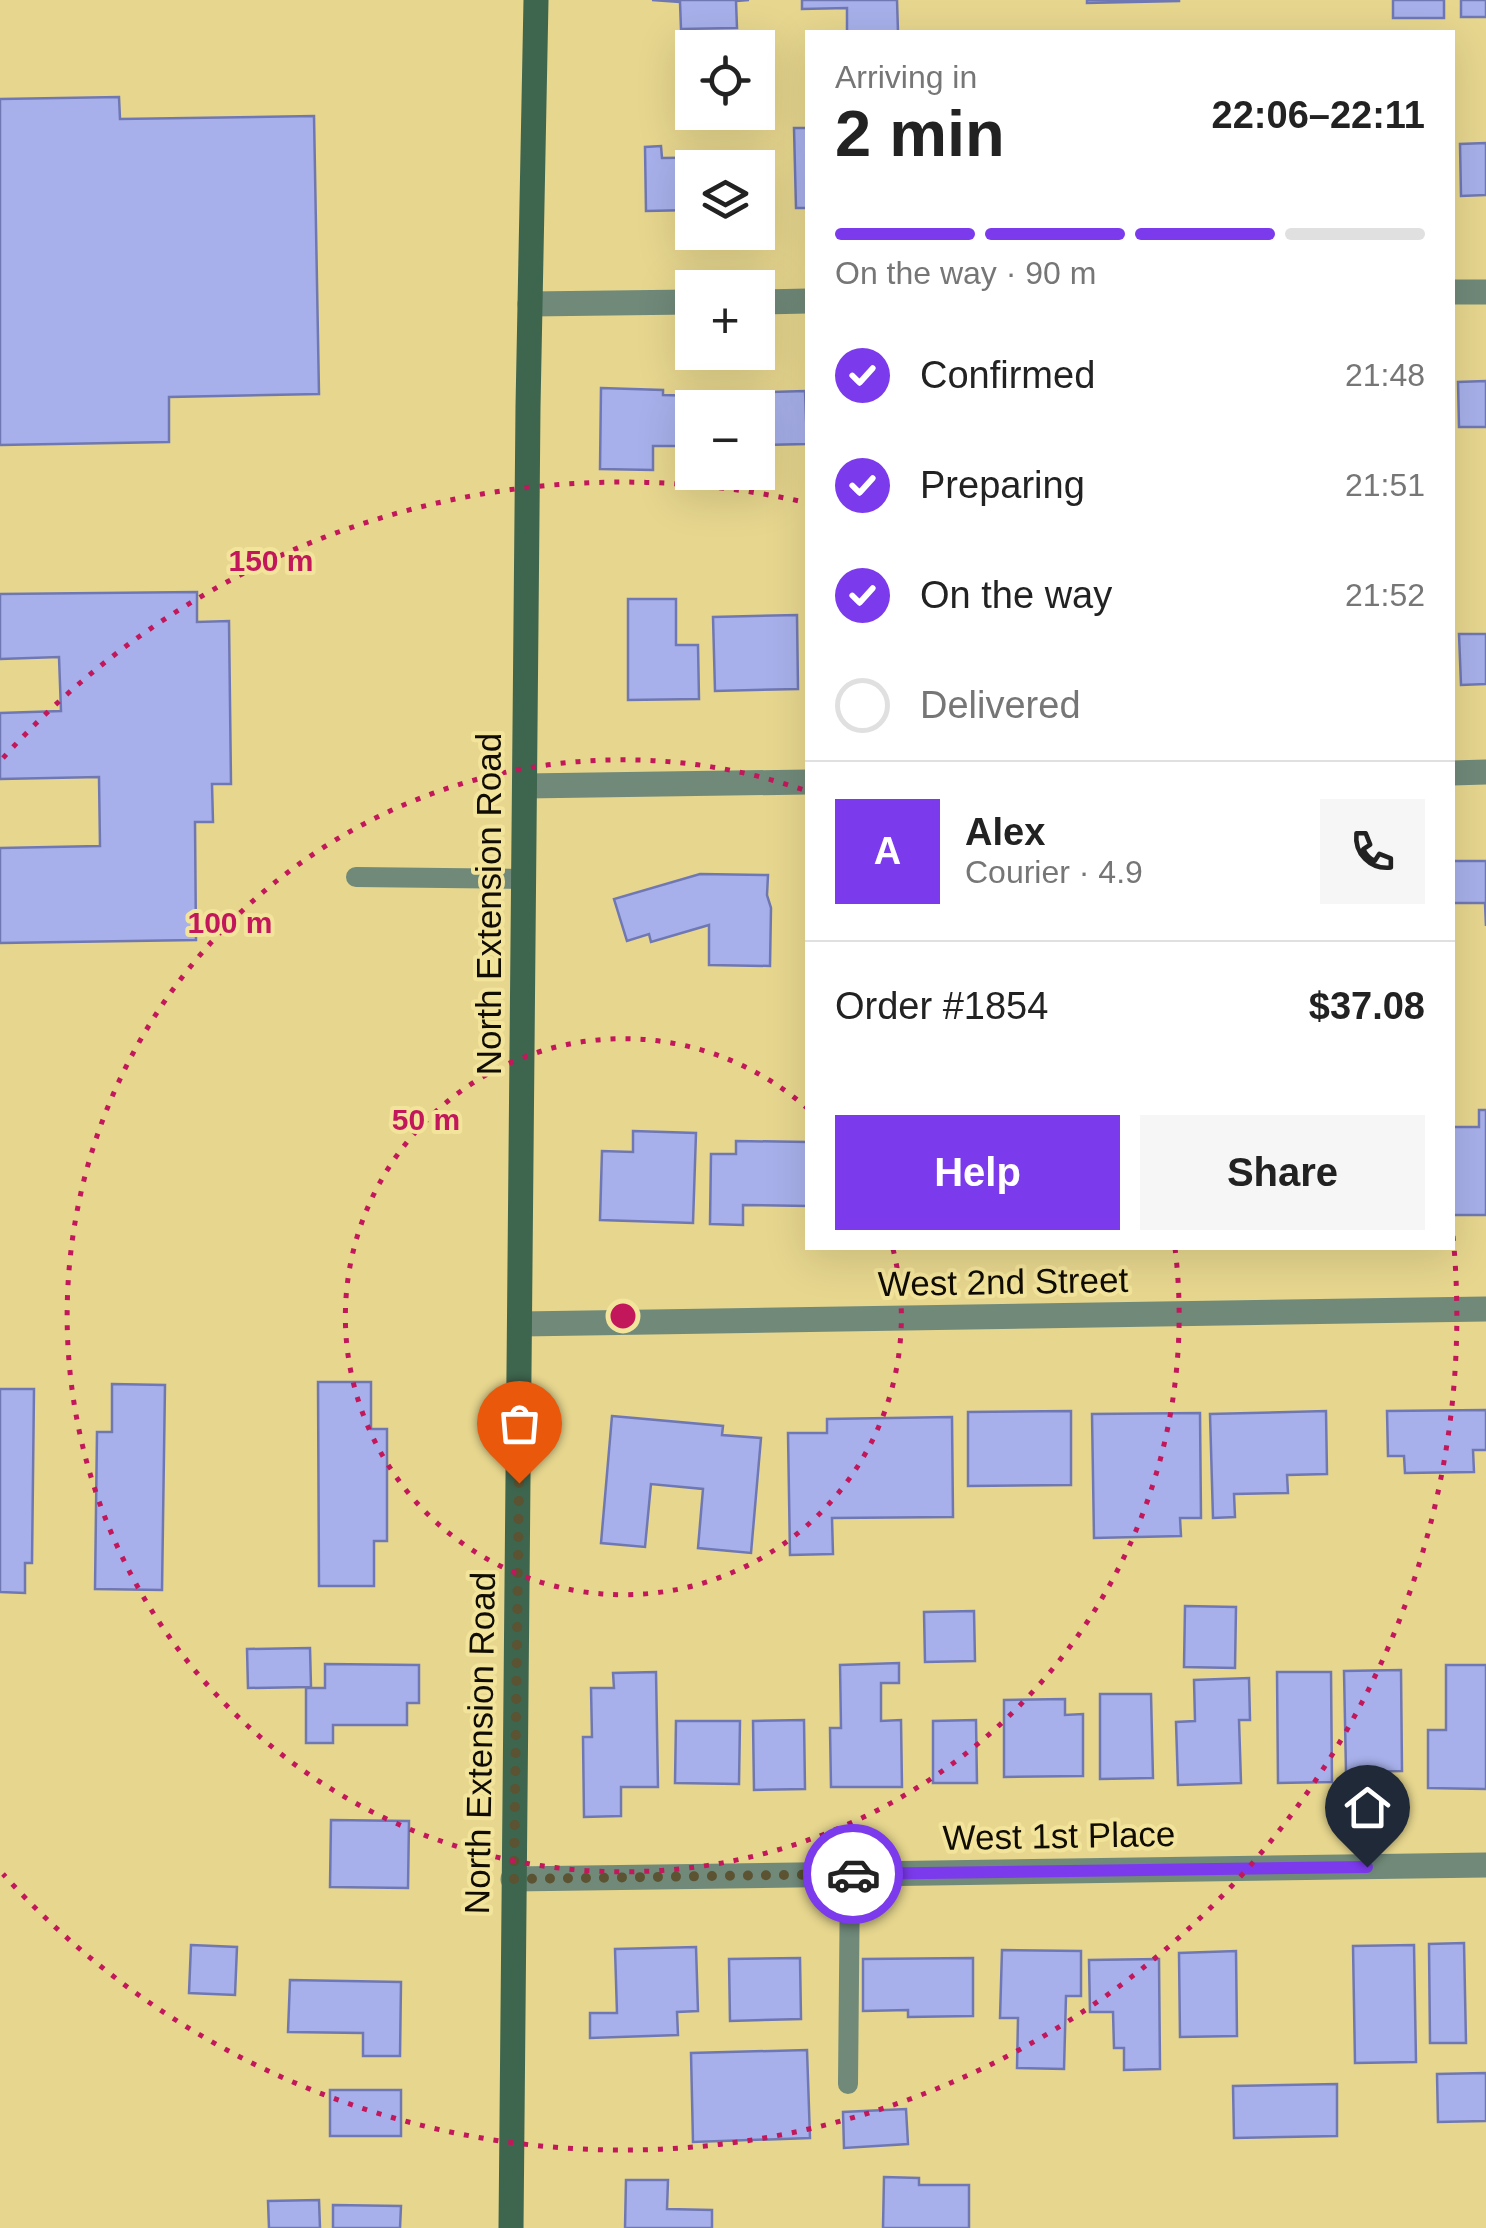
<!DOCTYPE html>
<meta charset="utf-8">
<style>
:root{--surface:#fff;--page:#f6f6f6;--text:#222;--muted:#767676;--line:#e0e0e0;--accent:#7c3aed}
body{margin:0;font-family:Helvetica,sans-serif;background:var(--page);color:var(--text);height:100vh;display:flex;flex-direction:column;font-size:38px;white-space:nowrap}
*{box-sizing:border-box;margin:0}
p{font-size:32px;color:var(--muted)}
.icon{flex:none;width:55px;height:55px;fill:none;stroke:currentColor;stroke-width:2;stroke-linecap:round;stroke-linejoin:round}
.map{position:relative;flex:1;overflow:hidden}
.side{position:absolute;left:805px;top:30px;width:650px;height:1220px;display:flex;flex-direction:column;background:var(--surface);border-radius:0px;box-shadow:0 10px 40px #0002}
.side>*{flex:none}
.fabs{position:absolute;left:675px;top:30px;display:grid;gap:20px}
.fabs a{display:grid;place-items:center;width:100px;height:100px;border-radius:0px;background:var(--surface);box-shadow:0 10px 40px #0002;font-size:50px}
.pin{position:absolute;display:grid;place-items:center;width:85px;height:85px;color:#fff;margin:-102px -42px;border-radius:50% 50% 50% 0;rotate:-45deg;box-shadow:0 0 10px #0007}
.pin .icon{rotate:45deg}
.courier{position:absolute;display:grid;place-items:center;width:100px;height:100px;margin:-50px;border:8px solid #7c3aed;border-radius:50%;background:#fff;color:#222;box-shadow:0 2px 12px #0007}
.head em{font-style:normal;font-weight:600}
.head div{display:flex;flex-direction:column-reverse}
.head{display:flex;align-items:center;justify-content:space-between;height:170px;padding:0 30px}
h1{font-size:65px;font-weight:600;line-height:75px}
.bar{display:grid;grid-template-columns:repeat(4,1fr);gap:15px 10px;align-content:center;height:120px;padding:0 30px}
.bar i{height:12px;border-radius:8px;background:var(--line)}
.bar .on{background:var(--accent)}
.bar p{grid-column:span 4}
.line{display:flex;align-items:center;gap:25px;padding:0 30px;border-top:2px solid var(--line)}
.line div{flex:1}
.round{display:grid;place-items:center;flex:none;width:105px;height:105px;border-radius:0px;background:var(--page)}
ol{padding:0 30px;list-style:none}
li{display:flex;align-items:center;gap:30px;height:110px}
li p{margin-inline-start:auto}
li .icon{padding:10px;border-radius:50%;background:var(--accent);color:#fff;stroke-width:4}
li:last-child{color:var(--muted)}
li i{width:55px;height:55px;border:5px solid var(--line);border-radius:50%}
.action{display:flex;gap:20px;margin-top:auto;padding:20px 30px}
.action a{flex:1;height:115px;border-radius:0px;background:var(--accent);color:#fff;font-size:40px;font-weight:600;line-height:115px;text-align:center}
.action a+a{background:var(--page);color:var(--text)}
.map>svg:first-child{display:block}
</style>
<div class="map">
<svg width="1486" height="2228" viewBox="0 0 1486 2228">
<rect width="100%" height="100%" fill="#e6d68e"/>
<g fill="#a7b0ea" stroke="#7078b4" stroke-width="2.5">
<polygon points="652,0 749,0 736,1 737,28 681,29 680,2"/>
<polygon points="802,0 897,0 898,32 847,32 847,8 802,9"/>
<polygon points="1087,0 1179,0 1179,1 1087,3"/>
<rect x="1393" y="0" width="51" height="18"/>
<rect x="1461" y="0" width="25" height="17"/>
<polygon points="119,97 120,119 314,116 319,394 169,397 169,442 0,445 0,99"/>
<polygon points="794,128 808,128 808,208 796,208"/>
<polygon points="1486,143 1486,195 1461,196 1460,144"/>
<polygon points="661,146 662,158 744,157 744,168 692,168 692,210 646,211 645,147"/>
<polygon points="1486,381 1486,427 1459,427 1458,382"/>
<polygon points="601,388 663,390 663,395 700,396 700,408 692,408 692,446 653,446 653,470 600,469"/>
<polygon points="805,391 807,444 758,445 758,408 729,408 729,393"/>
<polygon points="197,592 197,622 229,621 231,784 212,784 213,822 195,822 196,940 0,943 0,848 100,846 99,777 0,779 0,713 61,711 59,657 0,659 0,594"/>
<polygon points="628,599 676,599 676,645 698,645 699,699 628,700"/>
<polygon points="797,615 798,689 715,691 713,617"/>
<polygon points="1459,634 1486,634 1486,684 1461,685"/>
<polygon points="1452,861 1486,861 1486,926 1485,903 1452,903"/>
<polygon points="700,874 768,875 767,895 771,908 770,966 709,965 709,925 651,942 649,934 627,941 614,899"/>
<polygon points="1479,1110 1486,1110 1486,1215 1452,1215 1452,1127 1479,1127"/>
<polygon points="633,1131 696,1133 693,1223 600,1220 602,1151 633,1152"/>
<polygon points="736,1141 808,1142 808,1206 743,1205 743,1225 710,1224 711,1154 736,1154"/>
<polygon points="318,1382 371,1382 371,1429 387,1429 387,1541 374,1541 374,1586 319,1586"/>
<polygon points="112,1384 165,1385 162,1590 95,1589 97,1432 112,1432"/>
<polygon points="0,1389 34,1389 32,1563 25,1563 25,1593 0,1592"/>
<polygon points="1486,1410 1486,1450 1473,1450 1474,1472 1405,1473 1404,1456 1388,1456 1387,1411"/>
<polygon points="1071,1411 1071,1485 968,1486 968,1412"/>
<polygon points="1326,1411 1327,1474 1287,1475 1288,1493 1234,1494 1235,1517 1213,1518 1210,1414"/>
<polygon points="1200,1413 1201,1518 1180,1518 1181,1536 1094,1538 1092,1414"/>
<polygon points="612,1416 723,1426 722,1435 761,1438 751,1553 698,1548 703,1489 651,1484 645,1547 601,1543"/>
<polygon points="952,1417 953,1517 832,1518 833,1554 790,1555 788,1433 827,1433 827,1419"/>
<polygon points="1185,1606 1236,1607 1235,1668 1184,1667"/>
<polygon points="974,1611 975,1661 925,1662 924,1612"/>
<polygon points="310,1648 311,1687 248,1688 247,1649"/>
<polygon points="899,1663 899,1683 881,1683 881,1721 901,1720 902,1787 831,1787 830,1728 841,1728 840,1665"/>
<polygon points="325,1664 419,1665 419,1703 407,1703 407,1725 333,1725 333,1743 306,1743 306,1688 325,1688"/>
<polygon points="1446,1665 1486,1665 1486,1789 1428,1788 1428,1730 1446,1730"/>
<polygon points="1401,1670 1402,1771 1346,1772 1344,1671"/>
<polygon points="656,1672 658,1787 621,1787 621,1816 584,1817 583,1737 592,1737 591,1688 614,1688 613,1673"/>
<polygon points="1277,1672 1331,1672 1332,1782 1278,1783"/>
<polygon points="1249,1678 1250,1720 1239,1720 1241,1783 1178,1785 1176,1722 1195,1721 1194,1680"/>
<polygon points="1100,1694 1151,1694 1153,1778 1100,1779"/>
<polygon points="1065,1699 1065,1715 1083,1714 1083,1776 1004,1777 1004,1700"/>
<polygon points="804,1720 805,1789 754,1790 753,1721"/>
<polygon points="976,1720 977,1783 933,1783 933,1721"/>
<polygon points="676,1721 740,1721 739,1784 675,1783"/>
<polygon points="331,1820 409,1821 408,1888 330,1887"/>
<polygon points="1464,1943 1466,2043 1430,2043 1429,1944"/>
<polygon points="191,1945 237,1947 235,1995 189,1993"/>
<polygon points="1414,1945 1416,2062 1355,2063 1353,1946"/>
<polygon points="696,1947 698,2011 677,2012 678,2035 590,2038 590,2013 617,2013 615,1949"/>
<polygon points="1002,1950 1081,1951 1081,1996 1066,1996 1064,2069 1017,2068 1018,2018 1000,2018"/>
<polygon points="1236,1951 1237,2036 1180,2037 1179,1953"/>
<polygon points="800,1958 801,2019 730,2021 729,1959"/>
<polygon points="973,1958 973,2016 908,2017 908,2010 863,2011 863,1959"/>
<polygon points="1159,1959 1160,2069 1124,2070 1124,2048 1114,2048 1113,2012 1090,2012 1089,1960"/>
<polygon points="290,1980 401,1982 400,2056 363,2056 363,2033 288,2032"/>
<polygon points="807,2050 810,2138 693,2142 691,2053"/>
<polygon points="1486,2073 1486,2121 1438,2122 1437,2074"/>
<polygon points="1337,2084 1337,2136 1234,2138 1233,2086"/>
<rect x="330" y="2090" width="71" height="46"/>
<polygon points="906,2109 908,2144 844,2148 843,2112"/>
<polygon points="884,2177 919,2178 919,2185 969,2185 969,2228 883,2228"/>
<polygon points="626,2180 668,2180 667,2209 712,2210 712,2228 625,2228"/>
<polygon points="319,2200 320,2228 269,2228 268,2201"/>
<polygon points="333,2205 401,2206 400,2228 333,2228"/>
</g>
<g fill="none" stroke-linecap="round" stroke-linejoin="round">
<g stroke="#708979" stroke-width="20">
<polyline points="356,877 524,879"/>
<polyline points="848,2084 850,1874"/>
</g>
<g stroke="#708979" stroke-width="25">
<polyline points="1452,292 1486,292"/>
<polyline points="758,302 808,301"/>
<polyline points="530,304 692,302"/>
<polyline points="1452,773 1486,772"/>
<polyline points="525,786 808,782"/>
<polyline points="521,1324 1486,1309"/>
<polyline points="513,1879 1486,1865"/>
</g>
<polyline stroke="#3e654e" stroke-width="25" points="511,2228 528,407 536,0"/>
</g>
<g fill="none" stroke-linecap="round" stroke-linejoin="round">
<polyline stroke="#5b5332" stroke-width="10" stroke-dasharray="0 18" points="519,1483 514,1879 853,1874"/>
<polyline stroke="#7c3aed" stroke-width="12" points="853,1874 1367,1867"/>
</g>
<g fill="none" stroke="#c2185b" stroke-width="5" stroke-dasharray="5 10">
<path d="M893 1249A278 278 0 1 1 807 1108"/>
<path d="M1175 1248A556 556 0 1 1 804 790"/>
<path d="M3 758A834 834 0 0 1 804 502M1453 1236A834 834 0 0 1 3 1874"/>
</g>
<g text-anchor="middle" stroke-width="8" stroke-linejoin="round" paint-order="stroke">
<g font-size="35" fill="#100c00" stroke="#f3e49b">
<text transform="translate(489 904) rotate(-90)" y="12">North Extension Road</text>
<text transform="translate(1003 1282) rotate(-1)" y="12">West 2nd Street</text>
<text transform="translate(480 1743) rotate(-89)" y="12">North Extension Road</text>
<text transform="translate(1059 1836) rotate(-1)" y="12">West 1st Place</text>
</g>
</g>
<circle cx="623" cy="1316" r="15" fill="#c2185b" stroke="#f3e49b" stroke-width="5"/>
<g font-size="30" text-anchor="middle" font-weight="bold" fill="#c2185b" stroke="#f3e49b" stroke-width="8" stroke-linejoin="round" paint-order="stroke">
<text x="271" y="571">150 m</text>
<text x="230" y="933">100 m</text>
<text x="426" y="1130">50 m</text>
</g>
</svg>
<div class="fabs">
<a><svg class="icon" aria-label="locate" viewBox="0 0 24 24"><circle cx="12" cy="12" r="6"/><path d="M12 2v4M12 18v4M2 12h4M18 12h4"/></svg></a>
<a><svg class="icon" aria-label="layers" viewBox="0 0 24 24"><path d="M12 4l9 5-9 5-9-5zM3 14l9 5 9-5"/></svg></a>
<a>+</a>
<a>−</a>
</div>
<div class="pin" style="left:519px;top:1483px;background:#ea580c"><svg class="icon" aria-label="bag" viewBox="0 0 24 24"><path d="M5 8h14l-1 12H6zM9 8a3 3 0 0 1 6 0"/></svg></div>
<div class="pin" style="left:1367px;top:1867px;background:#1f2937"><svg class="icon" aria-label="home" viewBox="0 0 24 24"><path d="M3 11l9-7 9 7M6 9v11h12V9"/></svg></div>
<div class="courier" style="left:853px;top:1874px"><svg class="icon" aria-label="car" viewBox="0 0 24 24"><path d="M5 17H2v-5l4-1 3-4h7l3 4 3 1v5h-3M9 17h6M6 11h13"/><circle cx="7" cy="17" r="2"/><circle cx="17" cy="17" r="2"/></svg></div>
<section class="side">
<div class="head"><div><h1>2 min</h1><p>Arriving in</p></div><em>22:06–22:11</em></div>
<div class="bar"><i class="on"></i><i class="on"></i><i class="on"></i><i></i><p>On the way · 90 m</p></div>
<ol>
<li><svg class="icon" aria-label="check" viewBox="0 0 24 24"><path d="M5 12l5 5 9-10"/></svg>Confirmed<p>21:48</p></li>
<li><svg class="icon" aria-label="check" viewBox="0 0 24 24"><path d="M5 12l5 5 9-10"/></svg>Preparing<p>21:51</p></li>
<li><svg class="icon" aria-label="check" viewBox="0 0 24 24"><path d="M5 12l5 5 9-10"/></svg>On the way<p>21:52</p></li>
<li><i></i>Delivered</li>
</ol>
<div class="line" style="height:180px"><b class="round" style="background:var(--accent);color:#fff">A</b><div><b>Alex</b><p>Courier · 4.9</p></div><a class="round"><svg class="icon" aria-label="phone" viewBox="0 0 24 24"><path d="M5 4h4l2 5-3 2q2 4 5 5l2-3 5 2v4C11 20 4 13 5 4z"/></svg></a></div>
<div class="line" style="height:130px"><div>Order #1854</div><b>$37.08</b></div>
<div class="action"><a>Help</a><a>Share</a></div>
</section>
</div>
